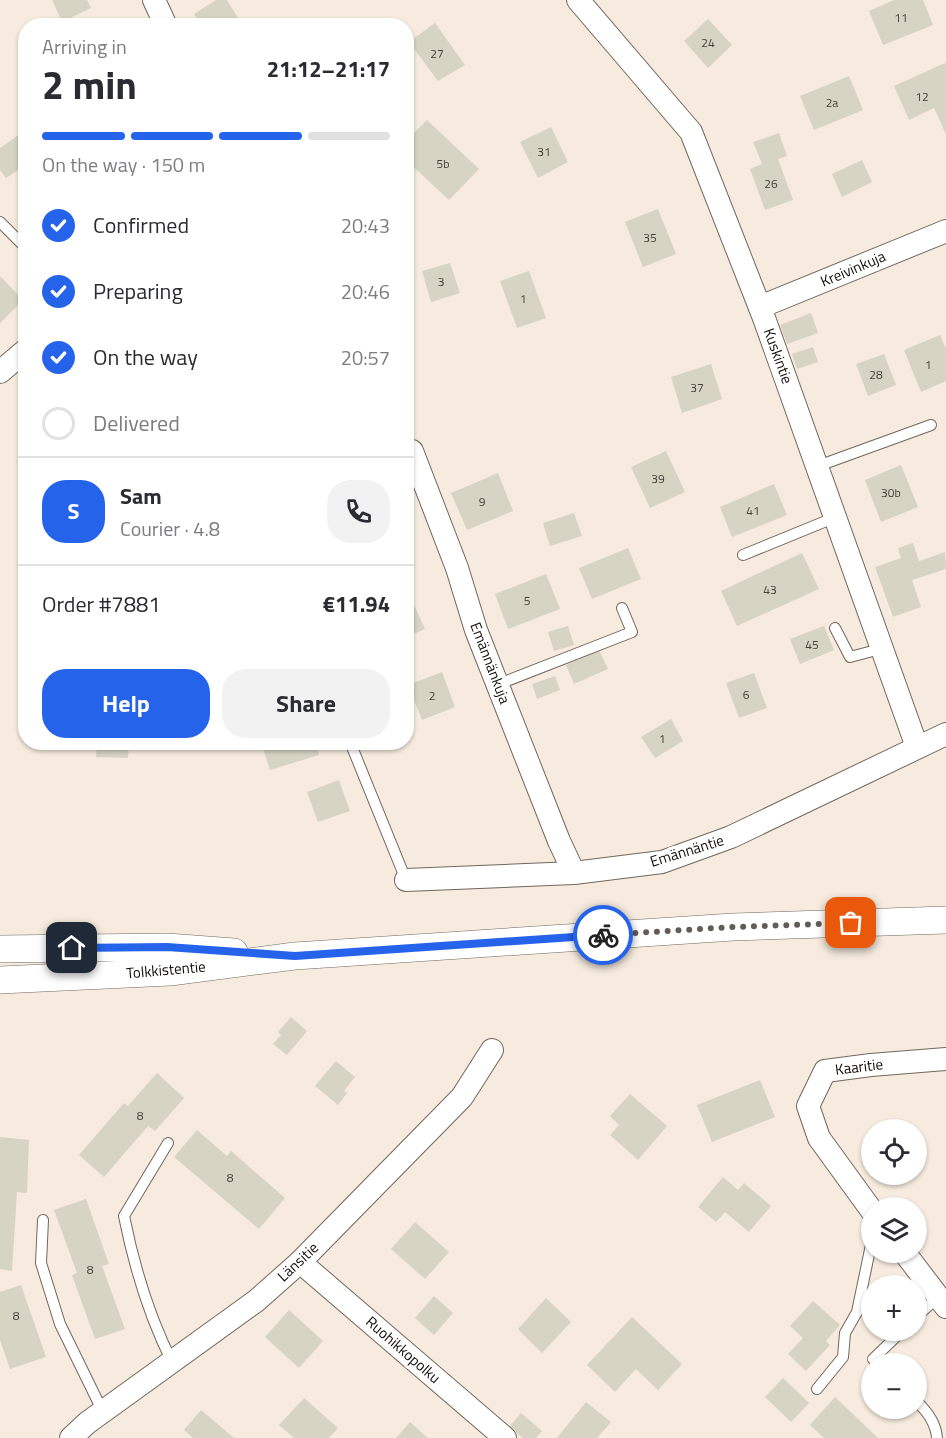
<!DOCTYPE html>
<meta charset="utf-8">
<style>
:root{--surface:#fff;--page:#f2f2f3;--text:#2b2b33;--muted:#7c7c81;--line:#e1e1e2;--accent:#2563eb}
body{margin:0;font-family:"Titillium Web",sans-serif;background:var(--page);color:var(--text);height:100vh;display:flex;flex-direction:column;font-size:22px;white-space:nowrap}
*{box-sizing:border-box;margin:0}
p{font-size:20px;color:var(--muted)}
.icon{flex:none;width:33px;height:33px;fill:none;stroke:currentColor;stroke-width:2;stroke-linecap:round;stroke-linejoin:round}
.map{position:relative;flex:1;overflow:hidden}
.drawer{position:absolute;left:18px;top:18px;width:396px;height:732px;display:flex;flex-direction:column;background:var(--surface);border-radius:24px;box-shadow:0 2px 4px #0004}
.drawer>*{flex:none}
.buttons{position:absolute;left:861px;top:1119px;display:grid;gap:12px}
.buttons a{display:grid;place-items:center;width:66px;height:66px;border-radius:50%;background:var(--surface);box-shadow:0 2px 4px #0004;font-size:30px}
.pin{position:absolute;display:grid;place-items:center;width:51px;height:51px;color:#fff;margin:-26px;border-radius:12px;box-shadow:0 3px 9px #0006}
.courier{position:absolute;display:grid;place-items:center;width:60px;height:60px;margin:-30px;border:4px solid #2563eb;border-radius:50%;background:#fff;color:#222;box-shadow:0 2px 8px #0007}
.summary em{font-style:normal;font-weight:700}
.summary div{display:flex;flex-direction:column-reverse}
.summary{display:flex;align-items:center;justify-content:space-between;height:102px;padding:0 24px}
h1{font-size:39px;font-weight:700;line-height:45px}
.bar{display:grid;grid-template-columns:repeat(4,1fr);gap:9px 6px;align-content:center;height:72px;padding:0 24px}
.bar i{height:8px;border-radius:4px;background:var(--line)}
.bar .current{background:var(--accent)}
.bar p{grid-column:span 4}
.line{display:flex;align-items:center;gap:15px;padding:0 24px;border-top:2px solid var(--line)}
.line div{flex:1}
.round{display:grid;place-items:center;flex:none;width:63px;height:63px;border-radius:24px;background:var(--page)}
ol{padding:0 24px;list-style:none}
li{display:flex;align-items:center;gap:18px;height:66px}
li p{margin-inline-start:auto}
li .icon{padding:6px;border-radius:50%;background:var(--accent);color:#fff;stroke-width:4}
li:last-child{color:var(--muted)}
li i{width:33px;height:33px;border:3px solid var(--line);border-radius:50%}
.cta{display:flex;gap:12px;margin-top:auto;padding:12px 24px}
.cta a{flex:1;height:69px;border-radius:24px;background:var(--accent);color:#fff;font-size:24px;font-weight:700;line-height:69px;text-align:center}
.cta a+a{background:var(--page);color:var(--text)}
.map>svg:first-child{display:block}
</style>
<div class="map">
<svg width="946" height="1438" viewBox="0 0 946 1438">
<rect width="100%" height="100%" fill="#f6ebde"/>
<g fill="#d8d4c4">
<polygon points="52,0 87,0 91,8 62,22"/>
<polygon points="216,0 227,0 243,26 202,26 194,14"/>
<polygon points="923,0 933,25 883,45 869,11 894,0"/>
<polygon points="708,19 732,45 708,68 684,41"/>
<polygon points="435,23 465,65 438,81 409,42"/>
<polygon points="945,63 946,66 946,134 934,108 909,120 894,86"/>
<polygon points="849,76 863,110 814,130 800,96"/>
<polygon points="427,120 479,169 449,200 406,160 406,141"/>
<polygon points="551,127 568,162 538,178 520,142"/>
<polygon points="23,132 26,136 26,165 6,178 0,170 0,148"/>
<polygon points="779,133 787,156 778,159 793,200 765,210 750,169 762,164 753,142"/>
<polygon points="862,160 872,182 842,197 832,174"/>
<polygon points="658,209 676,254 643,267 625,222"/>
<polygon points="450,263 460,293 431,302 422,271"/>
<polygon points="529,271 546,318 517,328 500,281"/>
<polygon points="0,276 23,300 0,323"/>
<polygon points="811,313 818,333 787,344 780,325"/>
<polygon points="940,335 946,349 946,381 921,392 904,350"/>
<polygon points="813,347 818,362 797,369 792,354"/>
<polygon points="884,354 896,385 868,396 856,364"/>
<polygon points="711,364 722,399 682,413 671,377"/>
<polygon points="666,451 685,492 650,508 631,467"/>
<polygon points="901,465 918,507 881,522 865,480"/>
<polygon points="498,473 513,511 467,530 451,493"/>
<polygon points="774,484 787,515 732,537 720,507"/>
<polygon points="574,513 582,536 550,546 543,523"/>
<polygon points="913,543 919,561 945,552 946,569 912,580 921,607 893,617 875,567 901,558 898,548"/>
<polygon points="628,548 641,579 592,599 579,568"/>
<polygon points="802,553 819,589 737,626 721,591"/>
<polygon points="546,574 560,609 508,629 495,594"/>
<polygon points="414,605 425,629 406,637 406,608"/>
<polygon points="568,626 574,645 554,651 548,632"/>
<polygon points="824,626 834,650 800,664 790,639"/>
<polygon points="599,650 608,669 574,684 566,665"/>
<polygon points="442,672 455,707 422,720 408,685"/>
<polygon points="754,673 767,708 739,718 726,683"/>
<polygon points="555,676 560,690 537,699 532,684"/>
<polygon points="671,719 683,741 655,758 641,737"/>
<polygon points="97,742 129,742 128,758 96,757"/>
<polygon points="261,742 316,742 319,755 270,770"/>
<polygon points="339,780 350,811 318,822 307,792"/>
<polygon points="291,1017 307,1031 287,1055 273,1044 281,1035 278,1032"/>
<polygon points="336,1061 355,1077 344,1091 347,1093 338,1105 315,1086"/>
<polygon points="157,1073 184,1098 155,1131 148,1126 104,1177 79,1155 124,1103 128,1106"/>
<polygon points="760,1080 775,1117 712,1142 697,1105"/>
<polygon points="630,1094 667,1126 638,1160 610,1135 619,1125 610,1116"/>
<polygon points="197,1130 227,1156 231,1151 285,1198 259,1229 174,1157"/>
<polygon points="0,1137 29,1140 27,1193 17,1192 12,1271 0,1269"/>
<polygon points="723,1177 738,1190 744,1183 771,1206 749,1232 725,1212 716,1222 698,1207"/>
<polygon points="86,1199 109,1264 102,1266 125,1329 95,1339 72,1275 77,1273 54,1210"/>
<polygon points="415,1222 449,1252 425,1279 391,1249"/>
<polygon points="21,1285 46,1357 10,1369 0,1340 0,1292"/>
<polygon points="434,1296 453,1313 434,1335 415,1318"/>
<polygon points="546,1298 571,1322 542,1353 518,1329"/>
<polygon points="813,1301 840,1325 826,1341 830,1345 806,1371 788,1354 803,1338 790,1326"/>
<polygon points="289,1310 323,1341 299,1368 265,1337"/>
<polygon points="632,1317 682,1364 658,1390 636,1369 615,1392 587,1365"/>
<polygon points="783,1378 809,1403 791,1422 765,1397"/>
<polygon points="835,1397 878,1438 824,1438 810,1425"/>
<polygon points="304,1398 338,1428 329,1438 294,1438 279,1425"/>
<polygon points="586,1402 611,1422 597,1438 557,1438"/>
<polygon points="201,1410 234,1438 193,1438 184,1430"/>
<polygon points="521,1413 542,1431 536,1438 523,1438 509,1427"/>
<polygon points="410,1422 428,1438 396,1438"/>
</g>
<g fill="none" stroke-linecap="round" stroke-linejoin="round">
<g stroke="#71675b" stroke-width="12">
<g id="service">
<polyline points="0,222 26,248"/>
<polyline points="818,466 931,425"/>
<polyline points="743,555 836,517"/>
<polyline points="835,628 850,657 884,648"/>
<polyline points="499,684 632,632 622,608"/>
<polyline points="350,742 406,880"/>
<path d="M 168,1143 L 124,1216 C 134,1266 149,1316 172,1362"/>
<polyline points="43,1220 41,1263 60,1324 103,1412"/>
<polyline points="916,1317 938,1297"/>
<polyline points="877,1364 873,1359 903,1330"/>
<polyline points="817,1389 843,1357 845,1333 857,1312 872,1240"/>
<path d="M 916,1401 C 927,1411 936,1423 937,1438"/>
</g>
</g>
<g stroke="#71675b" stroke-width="24">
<g id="minor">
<polyline points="154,0 166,26"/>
<polyline points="578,0 691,132 764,318 917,747"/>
<polyline points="760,307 946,231"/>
<polyline points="0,372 26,350"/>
<polyline points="412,451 457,568 476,630 559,841 574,873"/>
<polyline points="406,880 574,873 662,862 731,837 946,734"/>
<polyline points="872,1211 819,1138 808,1106 825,1071 871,1065 946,1059"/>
<polyline points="904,1252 946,1307"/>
<polyline points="300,1262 505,1438"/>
<polyline points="71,1438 87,1423 256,1301 300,1262 462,1097 492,1050"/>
</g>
</g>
<g stroke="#71675b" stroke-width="28">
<g id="tertiary">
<polyline points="0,949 167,947 234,952"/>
<polyline points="0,980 170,972 295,956 733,927 946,920"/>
</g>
</g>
<use href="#service" stroke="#fff" stroke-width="10"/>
<use href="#minor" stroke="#fff" stroke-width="22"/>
<use href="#tertiary" stroke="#fff" stroke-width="27"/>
</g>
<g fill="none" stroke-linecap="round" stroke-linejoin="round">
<polyline stroke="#625c55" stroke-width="6" stroke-dasharray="0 10.8" points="603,935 733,927 851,923"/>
<polyline stroke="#2563eb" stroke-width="8" points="72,948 167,947 295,956 603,935"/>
</g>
<g text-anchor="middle" stroke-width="6" stroke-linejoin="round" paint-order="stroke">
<g font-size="12" fill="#444039">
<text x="901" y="22">11</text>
<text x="708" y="47">24</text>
<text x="437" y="58">27</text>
<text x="922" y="101">12</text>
<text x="832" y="107">2a</text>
<text x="544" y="156">31</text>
<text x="443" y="168">5b</text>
<text x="771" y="188">26</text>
<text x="650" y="242">35</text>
<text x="441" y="286">3</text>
<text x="523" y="303">1</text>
<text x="928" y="369">1</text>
<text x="876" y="379">28</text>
<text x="697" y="392">37</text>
<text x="658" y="483">39</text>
<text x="891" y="497">30b</text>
<text x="482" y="506">9</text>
<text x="753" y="515">41</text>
<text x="770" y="594">43</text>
<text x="527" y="605">5</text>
<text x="812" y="649">45</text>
<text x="746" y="699">6</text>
<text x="432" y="700">2</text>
<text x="662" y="743">1</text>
<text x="140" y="1120">8</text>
<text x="230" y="1182">8</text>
<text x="90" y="1274">8</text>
<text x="16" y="1320">8</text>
</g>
<g font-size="15" fill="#130f0b" stroke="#fff">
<text transform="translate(853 269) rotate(-23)" y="5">Kreivinkuja</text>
<text transform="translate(778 356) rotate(70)" y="5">Kuskintie</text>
<text transform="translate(490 663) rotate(69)" y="5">Emännänkuja</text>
<text transform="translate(687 851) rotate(-17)" y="5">Emännäntie</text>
<text transform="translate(166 970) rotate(-5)" y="5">Tolkkistentie</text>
<text transform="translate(859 1067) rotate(-7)" y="5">Kaaritie</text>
<text transform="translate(298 1262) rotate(-43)" y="5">Länsitie</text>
<text transform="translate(403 1350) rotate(41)" y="5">Ruohikkopolku</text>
</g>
</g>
</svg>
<div class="buttons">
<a><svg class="icon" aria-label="locate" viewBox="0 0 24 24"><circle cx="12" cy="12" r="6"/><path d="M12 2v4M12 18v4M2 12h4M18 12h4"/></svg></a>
<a><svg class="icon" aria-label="layers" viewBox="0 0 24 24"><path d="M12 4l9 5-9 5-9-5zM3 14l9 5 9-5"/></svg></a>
<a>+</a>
<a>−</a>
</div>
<div class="pin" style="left:851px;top:923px;background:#ea580c"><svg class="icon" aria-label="bag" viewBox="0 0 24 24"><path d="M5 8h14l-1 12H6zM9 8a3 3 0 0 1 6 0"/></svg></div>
<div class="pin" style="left:72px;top:948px;background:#1f2937"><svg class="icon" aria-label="home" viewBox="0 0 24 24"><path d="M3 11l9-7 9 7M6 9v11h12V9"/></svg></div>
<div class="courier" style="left:603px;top:935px"><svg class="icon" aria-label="bike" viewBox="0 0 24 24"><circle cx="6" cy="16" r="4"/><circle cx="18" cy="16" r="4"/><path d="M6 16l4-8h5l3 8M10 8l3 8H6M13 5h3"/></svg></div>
<section class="drawer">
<div class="summary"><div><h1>2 min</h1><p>Arriving in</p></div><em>21:12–21:17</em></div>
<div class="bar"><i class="current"></i><i class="current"></i><i class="current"></i><i></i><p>On the way · 150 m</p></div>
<ol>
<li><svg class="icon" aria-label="check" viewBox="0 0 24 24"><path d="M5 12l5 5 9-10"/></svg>Confirmed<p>20:43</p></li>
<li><svg class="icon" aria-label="check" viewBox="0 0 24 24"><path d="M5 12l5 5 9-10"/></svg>Preparing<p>20:46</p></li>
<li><svg class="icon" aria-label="check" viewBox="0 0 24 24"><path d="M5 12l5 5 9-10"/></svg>On the way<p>20:57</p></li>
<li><i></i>Delivered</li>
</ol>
<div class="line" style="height:108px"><b class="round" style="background:var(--accent);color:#fff">S</b><div><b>Sam</b><p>Courier · 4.8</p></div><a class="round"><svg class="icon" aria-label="phone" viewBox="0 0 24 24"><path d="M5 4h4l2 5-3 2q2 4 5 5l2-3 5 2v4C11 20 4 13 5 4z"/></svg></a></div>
<div class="line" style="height:78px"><div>Order #7881</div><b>€11.94</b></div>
<div class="cta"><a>Help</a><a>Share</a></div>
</section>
</div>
